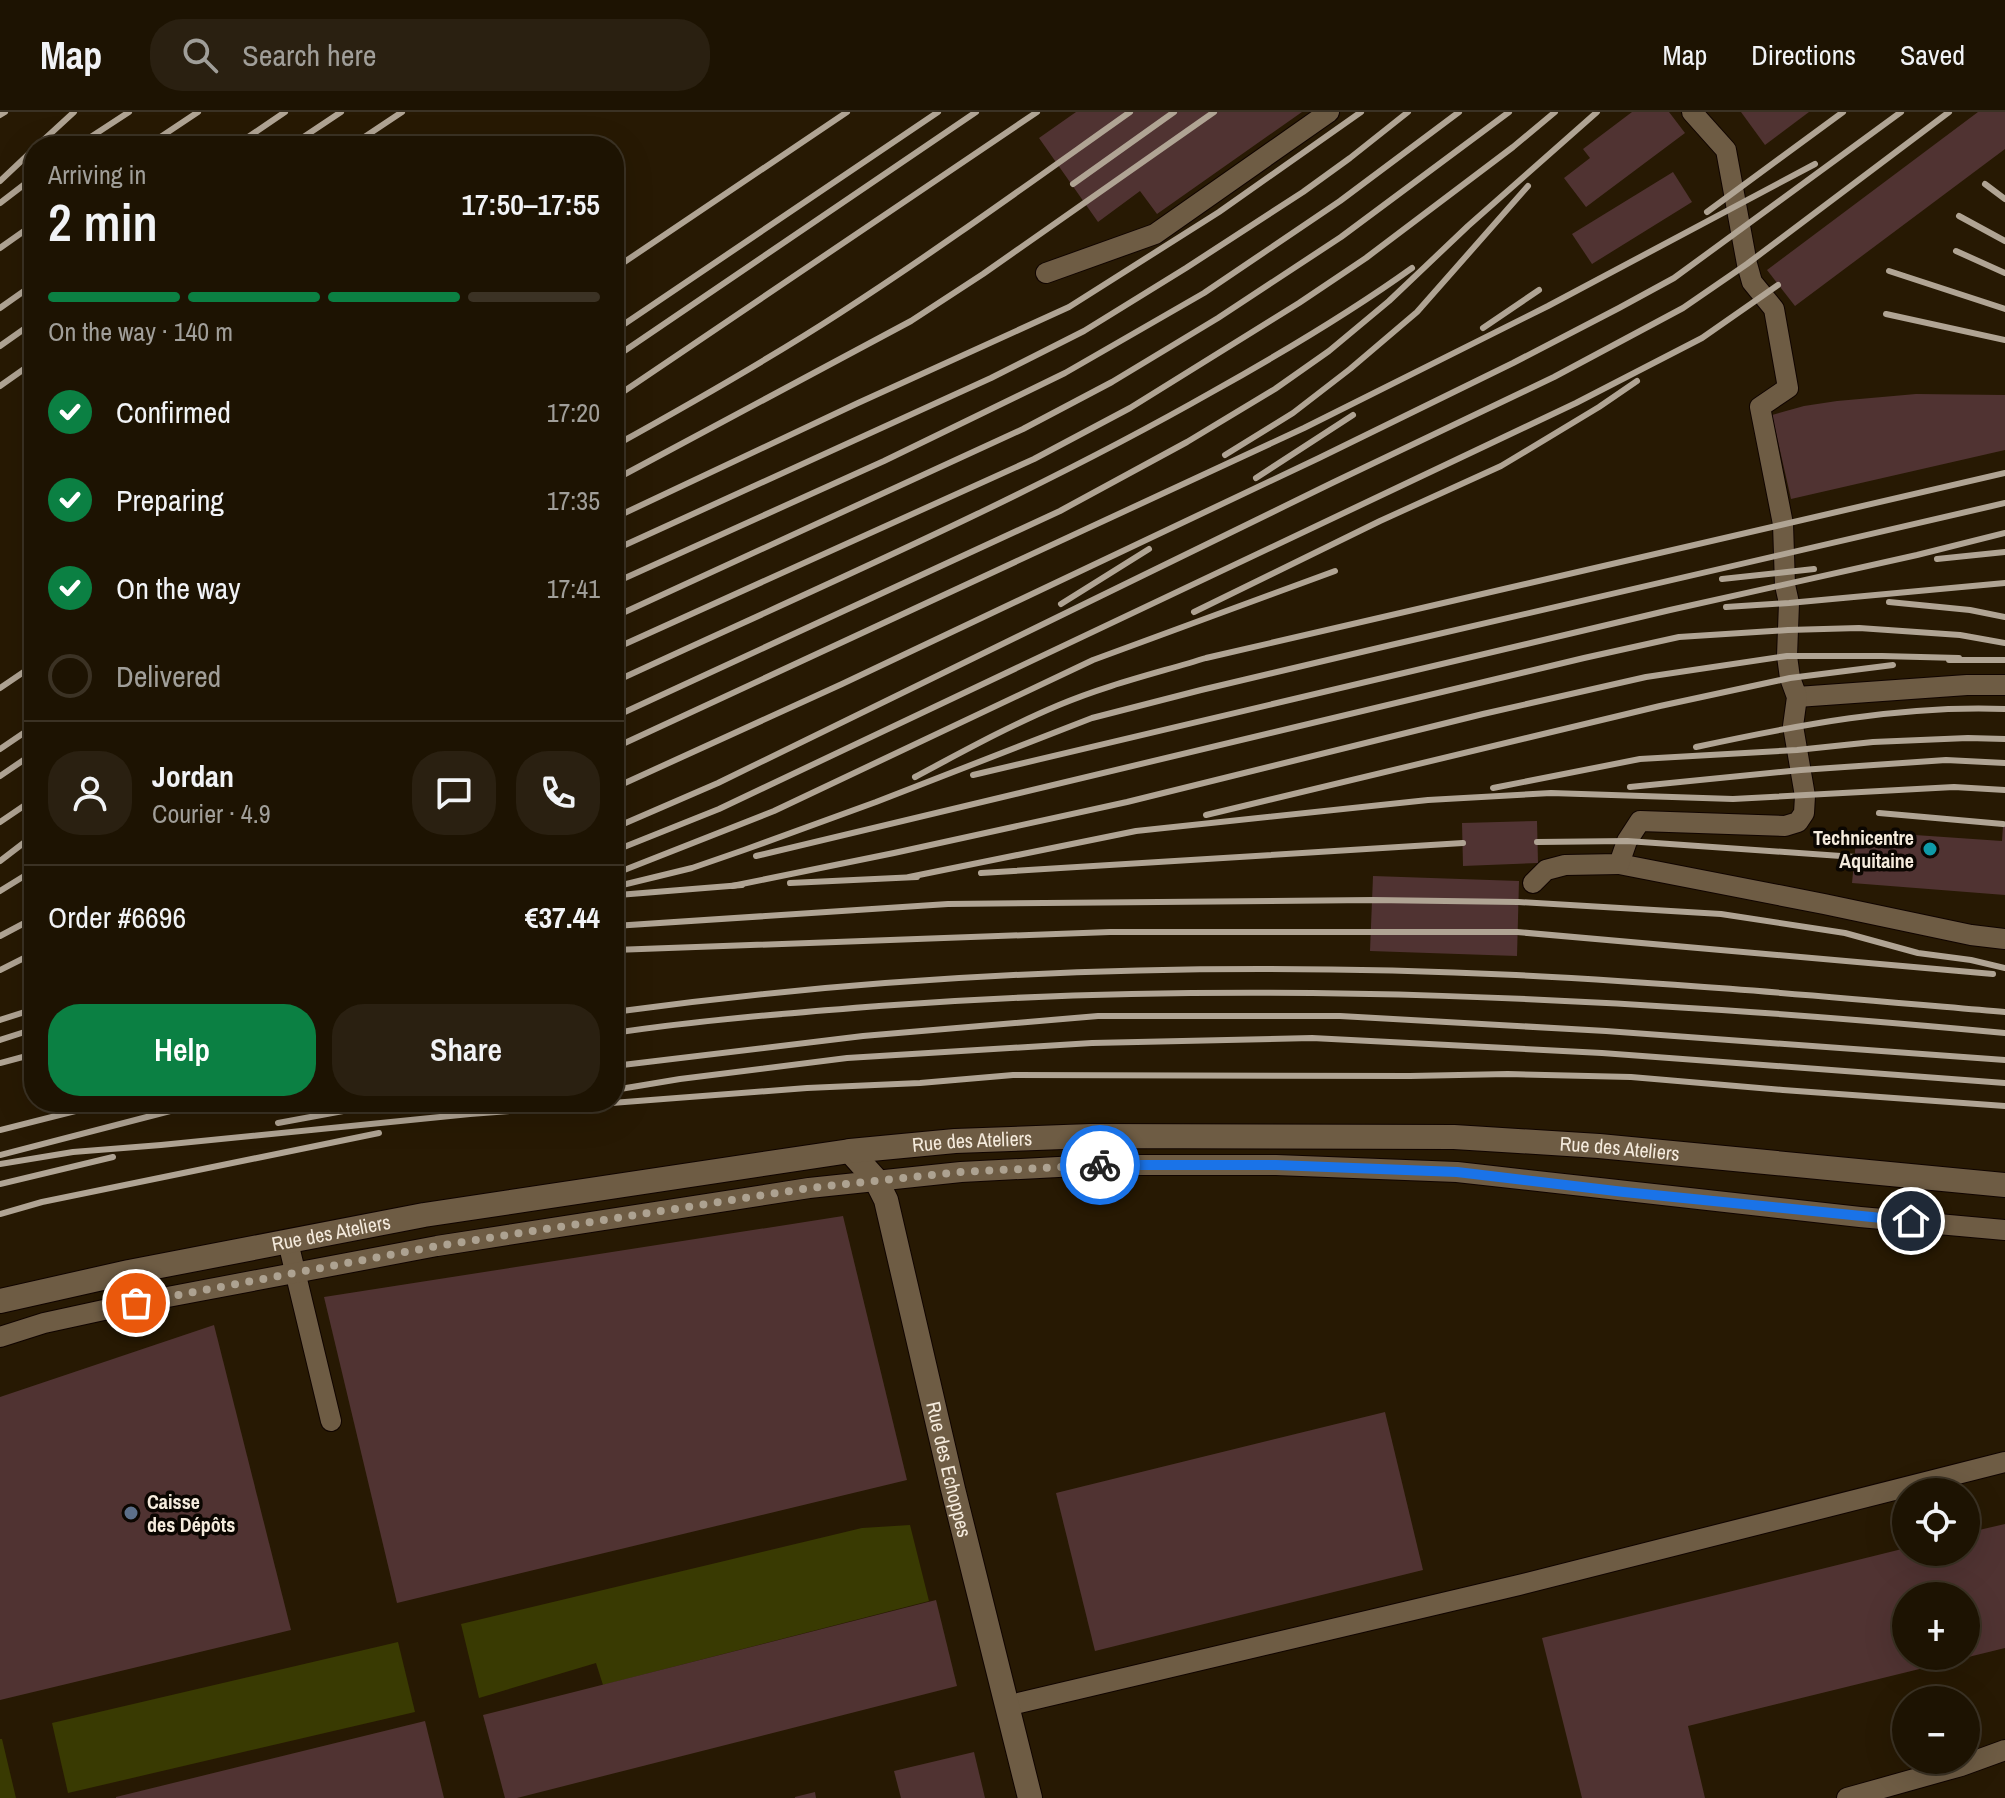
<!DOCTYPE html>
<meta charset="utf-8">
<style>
:root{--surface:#1d1302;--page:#2a2011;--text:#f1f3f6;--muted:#a09e99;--line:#3b3224;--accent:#0b8043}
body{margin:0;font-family:"Archivo Narrow",sans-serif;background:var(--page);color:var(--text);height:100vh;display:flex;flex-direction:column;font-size:30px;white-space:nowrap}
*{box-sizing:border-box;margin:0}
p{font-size:26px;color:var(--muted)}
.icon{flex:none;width:44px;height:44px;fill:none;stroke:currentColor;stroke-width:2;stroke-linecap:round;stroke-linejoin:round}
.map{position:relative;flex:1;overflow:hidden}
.drawer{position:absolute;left:24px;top:24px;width:600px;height:976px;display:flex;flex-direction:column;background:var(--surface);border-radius:32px;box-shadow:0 8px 32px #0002,0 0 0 2px var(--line)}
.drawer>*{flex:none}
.tools{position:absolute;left:1892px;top:1366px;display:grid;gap:16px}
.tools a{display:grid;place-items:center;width:88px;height:88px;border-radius:50%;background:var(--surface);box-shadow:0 8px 32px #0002,0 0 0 2px var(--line);font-size:40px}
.pin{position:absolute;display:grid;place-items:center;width:68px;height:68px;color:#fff;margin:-34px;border:4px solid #fff;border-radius:50%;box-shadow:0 2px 8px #0007}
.courier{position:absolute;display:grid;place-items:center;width:80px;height:80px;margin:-40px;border:6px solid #1a73e8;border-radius:50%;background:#fff;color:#222;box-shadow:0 2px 10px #0007}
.summary em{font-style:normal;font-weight:600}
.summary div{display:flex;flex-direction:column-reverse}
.summary{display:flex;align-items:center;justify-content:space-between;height:136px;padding:0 24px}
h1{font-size:52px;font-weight:600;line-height:60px}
.bar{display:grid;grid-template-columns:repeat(4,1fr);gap:12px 8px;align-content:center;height:96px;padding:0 24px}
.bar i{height:10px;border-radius:6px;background:var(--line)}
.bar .current{background:var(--accent)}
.bar p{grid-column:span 4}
.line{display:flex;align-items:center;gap:20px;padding:0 24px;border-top:2px solid var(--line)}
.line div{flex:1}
.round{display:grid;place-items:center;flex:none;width:84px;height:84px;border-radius:32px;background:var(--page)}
ol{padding:0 24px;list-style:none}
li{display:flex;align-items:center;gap:24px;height:88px}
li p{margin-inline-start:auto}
li .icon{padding:8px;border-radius:50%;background:var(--accent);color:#fff;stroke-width:4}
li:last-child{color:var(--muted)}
li i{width:44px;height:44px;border:4px solid var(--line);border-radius:50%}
.primary-button{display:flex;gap:16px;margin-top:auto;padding:16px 24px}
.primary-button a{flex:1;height:92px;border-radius:32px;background:var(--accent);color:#fff;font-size:32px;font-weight:600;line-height:92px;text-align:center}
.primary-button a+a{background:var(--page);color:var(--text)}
header{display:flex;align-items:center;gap:48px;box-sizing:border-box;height:112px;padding:0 40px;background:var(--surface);border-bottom:2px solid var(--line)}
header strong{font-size:38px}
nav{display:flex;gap:44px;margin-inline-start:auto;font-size:28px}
.search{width:560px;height:72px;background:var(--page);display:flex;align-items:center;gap:20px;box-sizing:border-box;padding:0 28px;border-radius:32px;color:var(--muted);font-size:30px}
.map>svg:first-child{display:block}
</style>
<header>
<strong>Map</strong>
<div class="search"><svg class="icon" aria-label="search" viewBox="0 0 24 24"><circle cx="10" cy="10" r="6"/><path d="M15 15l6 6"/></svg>Search here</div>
<nav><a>Map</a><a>Directions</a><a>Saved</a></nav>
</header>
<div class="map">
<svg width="2005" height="1686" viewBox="0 0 2005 1686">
<rect width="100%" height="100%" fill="#271903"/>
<g fill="#393a02">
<polygon points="910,1413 929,1489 603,1573 596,1551 479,1586 461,1512 862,1416"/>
<polygon points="398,1530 415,1600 68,1681 52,1611"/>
<polygon points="0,1627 2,1627 16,1686 0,1686"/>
</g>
<g fill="#503332" fill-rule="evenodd">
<polygon points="1076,0 1302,0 1157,102 1140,79 1098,110 1039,26"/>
<polygon points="1632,0 1669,0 1685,21 1586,95 1564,66 1590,46 1583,37"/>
<polygon points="1741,0 1809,0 1765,33"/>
<polygon points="1978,0 2005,0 2005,37 1795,194 1767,158"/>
<polygon points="1673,60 1692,90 1592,152 1572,122"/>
<polygon points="1916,282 2005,283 2005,338 1791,387 1772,303 1804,294 1837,289"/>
<polygon points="1537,709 1538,751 1463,754 1462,711"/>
<polygon points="2003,714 2005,714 2005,783 1852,771 1857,719 2002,729"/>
<polygon points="1373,764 1519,769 1517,844 1370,839"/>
<polygon points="843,1104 907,1368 397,1491 324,1185"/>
<polygon points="214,1213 291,1518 0,1588 0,1285"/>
<polygon points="1385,1300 1423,1458 1095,1539 1056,1381"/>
<path d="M 2005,1412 L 2005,1536 L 1688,1614 L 1705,1686 L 1582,1686 L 1542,1526 L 1906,1436 L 1906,1440 L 1966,1440 L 1966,1421 ZM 1906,1484 L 1966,1484 L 1966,1544 L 1906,1544 Z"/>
<polygon points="936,1488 957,1574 517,1686 505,1686 483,1603"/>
<polygon points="425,1609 444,1686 116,1686 116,1685"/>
<polygon points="974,1640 985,1686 901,1686 894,1659"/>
<polygon points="815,1680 816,1686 795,1686 795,1685"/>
</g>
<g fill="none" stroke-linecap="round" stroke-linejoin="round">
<g stroke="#100400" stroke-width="22">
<g id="lane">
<polyline points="1046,161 1155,122 1329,0"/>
<polyline points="1797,585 1967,573 2005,573"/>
<polyline points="1619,752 1824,792 1971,823 2005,827"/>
<polyline points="1533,771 1546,758 1565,753 1619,752 1627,729 1640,709 1785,714 1798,710 1804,701 1805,684 1793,614 1797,585 1790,566 1787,544 1789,491 1785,473 1783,412 1760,295 1788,276 1774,197 1752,170 1747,152 1726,38 1692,0"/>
<polyline points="288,1130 331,1309"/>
<polyline points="0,1225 44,1211 136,1191 437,1134 809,1076 961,1060 1096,1053 1276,1053 1457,1060 1860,1105 2005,1118"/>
<polyline points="1006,1594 1519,1473 2005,1350"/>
<polyline points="1847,1686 1961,1654 2005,1638"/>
</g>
</g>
<g stroke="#100400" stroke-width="26">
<g id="street">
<path id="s1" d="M 850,1039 L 876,1068 L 886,1088 L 953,1377 L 1030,1686"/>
<path id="s2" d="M 0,1189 L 129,1160 L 424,1103 L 850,1039 L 955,1029 L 1091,1024 L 1454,1025 L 1599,1034 L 2005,1073"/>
</g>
</g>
<use href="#lane" stroke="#6e5c44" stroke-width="20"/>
<use href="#street" stroke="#6e5c44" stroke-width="24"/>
<g stroke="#b0a494" stroke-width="6">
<polyline points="0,3 5,0"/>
<polyline points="37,34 74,0"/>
<polyline points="77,34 129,0"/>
<polyline points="147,34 198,0"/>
<polyline points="235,34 285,0"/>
<polyline points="290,34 341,0"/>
<polyline points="351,34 402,0"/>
<polyline points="0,69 34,37"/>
<polyline points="1073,72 1174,0"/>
<polyline points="1985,72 2005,87"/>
<polyline points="0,91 34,65"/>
<polyline points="1707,100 1843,0"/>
<polyline points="1959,104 2005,129"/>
<polyline points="0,136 34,112"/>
<polyline points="1956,139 2005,161"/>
<polyline points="614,157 847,0"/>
<polyline points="1889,159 2005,197"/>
<polyline points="0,196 34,172"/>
<polyline points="1886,202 2005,228"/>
<polyline points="1483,216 1539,178"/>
<polyline points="614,219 938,0"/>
<polyline points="0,234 34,210"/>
<polyline points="614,246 976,0"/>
<polyline points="0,274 34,250"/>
<polyline points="614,286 1037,0"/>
<path d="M 614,334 C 690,292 766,249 840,201 C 939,137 1034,68 1130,0"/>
<polyline points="1225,343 1293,301 1350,257 1417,200 1528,74"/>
<polyline points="1256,366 1353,303"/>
<polyline points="614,368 911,209 983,162 1214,0"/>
<polyline points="614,406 858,291 1069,195 1219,100 1361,0"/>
<polyline points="614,438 991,266 1084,219 1186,156 1303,80 1350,46 1408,0"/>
<polyline points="1937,447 2005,440"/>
<polyline points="1722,467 1814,457"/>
<polyline points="614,471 884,349 1065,261 1204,181 1340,89 1459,0"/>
<polyline points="1889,490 1970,498 2005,505"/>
<polyline points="1061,492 1149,437"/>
<polyline points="1726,495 1789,491 2005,471"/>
<polyline points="1194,500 1380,409 1501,354 1599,295 1637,269"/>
<polyline points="614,505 1023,317 1112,270 1218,206 1341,125 1509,0"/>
<polyline points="614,537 1034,347 1130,296 1299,191 1366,146 1513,35 1555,0"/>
<polyline points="1949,548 2005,548"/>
<path d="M 614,570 C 815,477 1020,389 1212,280 C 1280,242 1348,202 1412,156"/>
<polyline points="0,576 34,553"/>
<polyline points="614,605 1060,399 1187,330 1275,277 1329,239 1389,189 1468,114 1597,0"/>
<path d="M 1696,635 C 1798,613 1901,593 2005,597"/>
<polyline points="614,636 1304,316 1548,194 1815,52"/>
<polyline points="0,637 34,614"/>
<polyline points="973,663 1670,498 1917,443 2005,421"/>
<polyline points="0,664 34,641"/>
<path d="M 915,665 C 962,640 1009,614 1059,593 C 1106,573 1157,561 1206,546 L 2005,361"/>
<polyline points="1630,675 1801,658 1946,648 2005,651"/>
<polyline points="614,676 842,572 1319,346 1513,251 1619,196 1674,166 1901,0"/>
<polyline points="1493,676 1640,647 1797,638 1873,630 1968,626 2005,627"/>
<polyline points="1879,701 2003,712"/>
<polyline points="1206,703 1660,594 1790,566 1893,553"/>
<polyline points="0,710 34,687"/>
<polyline points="614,716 718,671 1332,371 1554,265 1683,196 1747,152 1949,0"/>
<polyline points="1537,730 1627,729 1855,745"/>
<polyline points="614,739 719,697 1576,291 1702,226 1778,173"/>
<polyline points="756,744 1584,546 1679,525 1788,518 1859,516 1960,523 2005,531"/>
<polyline points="0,749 34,723"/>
<polyline points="981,761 1463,731"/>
<polyline points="614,762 774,699 1093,548 1335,459"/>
<polyline points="909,765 1136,719 1428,688 1551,681 1733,687 1954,675 2005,678"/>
<polyline points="790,771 917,765"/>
<polyline points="732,774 894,741 1127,690 1483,602 1646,565 1787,544 1882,544 1959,546"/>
<polyline points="614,775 692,756 744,738 876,690 1092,606 1201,578 1391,533 2005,391"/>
<polyline points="0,779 34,758"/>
<polyline points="618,783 742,773"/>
<polyline points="614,814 948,792 1373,788 1518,790 1721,802 1845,821 1918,841 1971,848 2005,856"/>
<polyline points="0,824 34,806"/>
<polyline points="614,838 1110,820 1517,820 1993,862"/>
<polyline points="0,858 34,841"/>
<path d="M 614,900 C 912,859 1216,849 1516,863 C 1679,871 1842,886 2005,900"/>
<polyline points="0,908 34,897"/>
<path d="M 614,921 C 701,908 791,901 879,894 C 1254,866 1631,886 2005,921"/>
<polyline points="0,928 34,917"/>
<polyline points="0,951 34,942"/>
<polyline points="614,954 863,924 1098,904 1340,904 1606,919 2005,948"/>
<polyline points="614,978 680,967 847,946 1092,931 1312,926 1602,941 2005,971"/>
<polyline points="278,1011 392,990"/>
<polyline points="0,1018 111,990"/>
<polyline points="0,1043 174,998 212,990"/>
<polyline points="0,1052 73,1040 161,1033 470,1002 807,976 920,971 1013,963 1410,964 1508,962 1631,965 1783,978 2005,994"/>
<polyline points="0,1072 113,1045"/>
<polyline points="0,1102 42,1090 379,1021"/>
</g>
</g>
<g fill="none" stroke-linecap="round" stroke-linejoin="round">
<polyline stroke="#ada291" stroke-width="8" stroke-dasharray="0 14.4" points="136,1191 437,1134 809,1076 961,1060 1100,1053"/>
<polyline stroke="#1a73e8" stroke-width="10" points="1100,1053 1276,1053 1457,1060 1624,1080 1911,1109"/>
</g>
<circle fill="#0f9aa8" stroke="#0b0601" stroke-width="3" cx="1930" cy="737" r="8"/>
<circle fill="#5c6f8a" stroke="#0b0601" stroke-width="3" cx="131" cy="1401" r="8"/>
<g text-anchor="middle" stroke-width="7" stroke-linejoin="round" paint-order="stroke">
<g font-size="20" font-weight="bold" fill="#f5ebdd" stroke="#0b0601" text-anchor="end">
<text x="1914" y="733">Technicentre<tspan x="1914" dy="23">Aquitaine</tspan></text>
<text x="147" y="1397" text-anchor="start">Caisse<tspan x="147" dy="23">des Dépôts</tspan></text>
</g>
<g font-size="20" fill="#f5ebdd" stroke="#0b0601">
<text dy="7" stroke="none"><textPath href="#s2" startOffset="986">Rue des Ateliers</textPath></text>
<text dy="7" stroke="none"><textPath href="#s2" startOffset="1634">Rue des Ateliers</textPath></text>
<text dy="7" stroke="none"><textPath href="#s2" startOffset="338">Rue des Ateliers</textPath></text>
<text dy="7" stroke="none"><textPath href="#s1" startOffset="338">Rue des Echoppes</textPath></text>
</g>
</g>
</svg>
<div class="tools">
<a><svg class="icon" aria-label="locate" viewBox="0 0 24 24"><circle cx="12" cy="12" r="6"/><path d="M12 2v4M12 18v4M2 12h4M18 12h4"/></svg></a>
<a>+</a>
<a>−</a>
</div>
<div class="pin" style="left:136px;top:1191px;background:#ea580c"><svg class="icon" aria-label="bag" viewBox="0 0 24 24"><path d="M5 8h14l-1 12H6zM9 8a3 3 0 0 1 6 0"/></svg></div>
<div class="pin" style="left:1911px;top:1109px;background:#1f2937"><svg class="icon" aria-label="home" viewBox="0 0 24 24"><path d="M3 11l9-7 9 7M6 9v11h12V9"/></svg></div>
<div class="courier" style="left:1100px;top:1053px"><svg class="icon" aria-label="bike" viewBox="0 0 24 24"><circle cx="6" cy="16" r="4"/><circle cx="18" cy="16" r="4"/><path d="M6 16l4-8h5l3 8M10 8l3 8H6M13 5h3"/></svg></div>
<section class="drawer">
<div class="summary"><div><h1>2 min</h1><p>Arriving in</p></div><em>17:50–17:55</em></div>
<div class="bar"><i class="current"></i><i class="current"></i><i class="current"></i><i></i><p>On the way · 140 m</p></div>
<ol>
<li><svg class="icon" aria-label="check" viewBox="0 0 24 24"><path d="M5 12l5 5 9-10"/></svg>Confirmed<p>17:20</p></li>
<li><svg class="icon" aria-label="check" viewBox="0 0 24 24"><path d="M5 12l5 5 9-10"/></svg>Preparing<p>17:35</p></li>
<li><svg class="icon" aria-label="check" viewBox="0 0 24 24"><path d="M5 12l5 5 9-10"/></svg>On the way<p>17:41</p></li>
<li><i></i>Delivered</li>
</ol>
<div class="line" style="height:144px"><a class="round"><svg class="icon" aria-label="person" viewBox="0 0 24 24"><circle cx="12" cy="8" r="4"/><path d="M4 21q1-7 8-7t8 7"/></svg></a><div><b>Jordan</b><p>Courier · 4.9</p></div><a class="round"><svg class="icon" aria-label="chat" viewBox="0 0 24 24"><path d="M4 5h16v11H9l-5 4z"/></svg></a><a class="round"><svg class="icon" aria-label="phone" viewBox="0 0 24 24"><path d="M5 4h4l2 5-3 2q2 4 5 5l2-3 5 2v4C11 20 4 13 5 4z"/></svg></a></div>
<div class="line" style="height:104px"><div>Order #6696</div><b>€37.44</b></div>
<div class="primary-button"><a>Help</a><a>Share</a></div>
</section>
</div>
